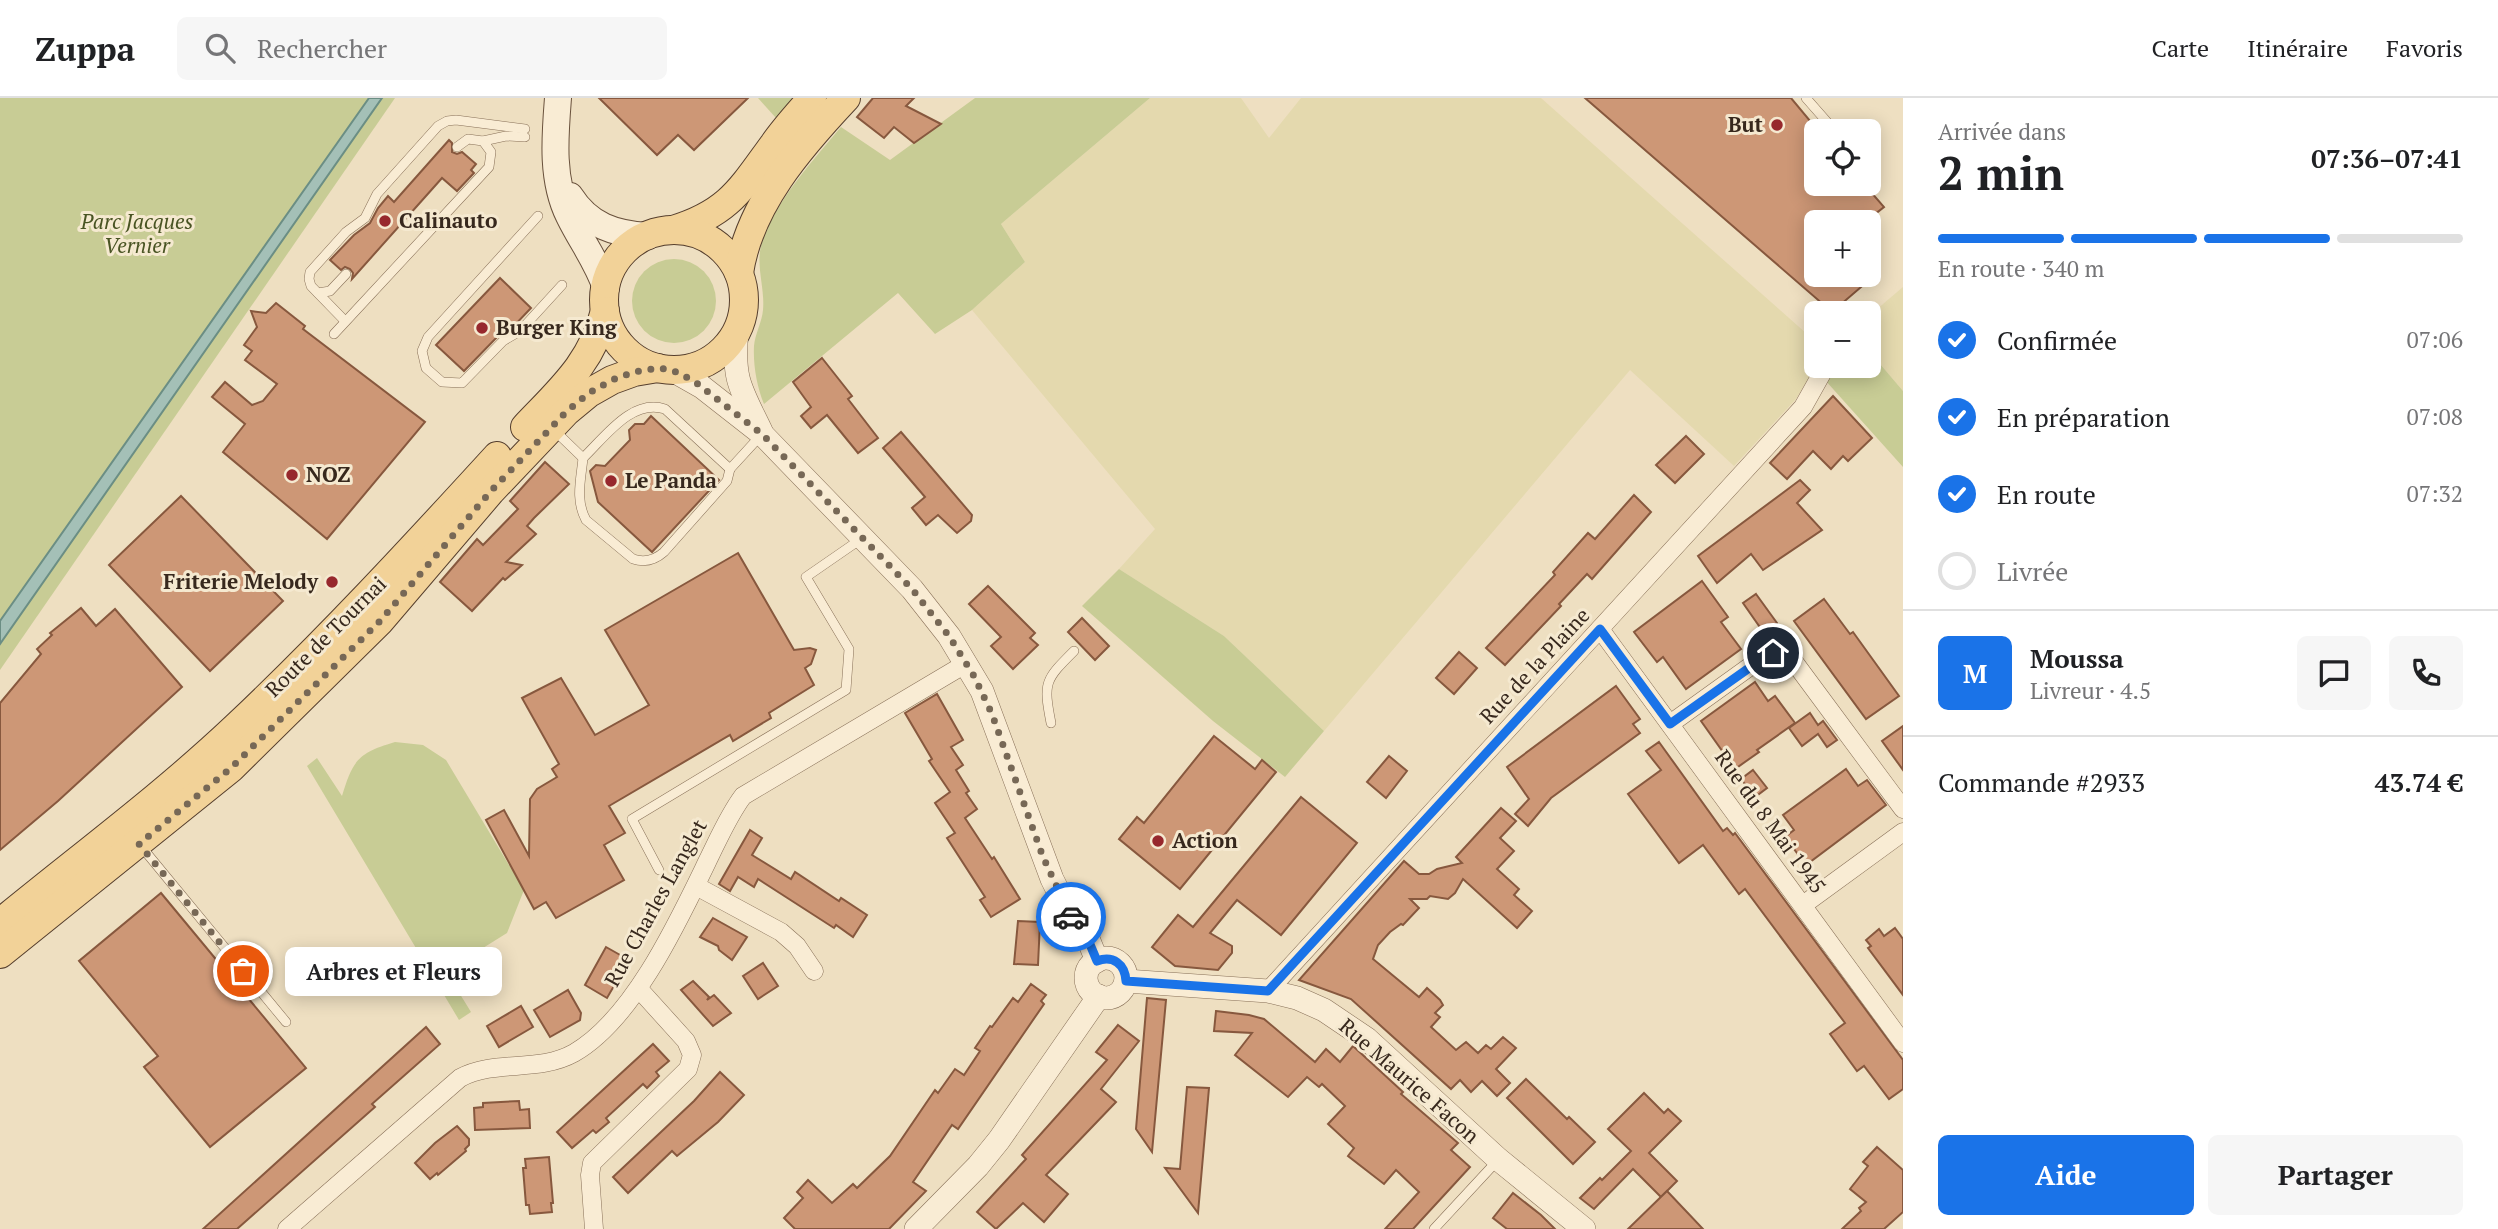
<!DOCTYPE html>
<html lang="fr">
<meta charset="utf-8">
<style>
:root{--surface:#fff;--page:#f6f6f6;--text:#202124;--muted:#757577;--line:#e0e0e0;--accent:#1a73e8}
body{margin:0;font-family:"PT Serif",serif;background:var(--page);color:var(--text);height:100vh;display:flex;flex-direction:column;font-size:26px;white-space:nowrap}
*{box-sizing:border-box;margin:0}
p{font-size:23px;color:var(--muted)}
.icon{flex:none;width:38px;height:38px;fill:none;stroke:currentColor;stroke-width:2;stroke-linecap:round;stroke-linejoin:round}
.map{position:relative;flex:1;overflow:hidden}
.details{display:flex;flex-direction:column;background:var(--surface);width:595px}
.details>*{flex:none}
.tools{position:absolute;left:1804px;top:21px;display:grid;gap:14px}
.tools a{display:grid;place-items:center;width:77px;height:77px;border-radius:10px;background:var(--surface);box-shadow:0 4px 18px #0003;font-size:35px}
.pin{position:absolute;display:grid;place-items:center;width:60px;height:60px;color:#fff;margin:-30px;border:4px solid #fff;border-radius:50%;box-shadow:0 2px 7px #0007}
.courier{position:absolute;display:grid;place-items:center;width:70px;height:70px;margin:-35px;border:5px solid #1a73e8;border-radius:50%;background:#fff;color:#222;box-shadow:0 2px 9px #0007}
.bubble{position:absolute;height:49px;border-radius:10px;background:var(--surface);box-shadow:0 4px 18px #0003;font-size:23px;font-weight:700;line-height:49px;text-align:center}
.head em{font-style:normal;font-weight:700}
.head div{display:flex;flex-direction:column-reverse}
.head{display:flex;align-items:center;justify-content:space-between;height:119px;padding:0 35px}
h1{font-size:46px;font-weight:700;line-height:52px}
.bar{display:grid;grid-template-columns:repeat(4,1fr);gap:10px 7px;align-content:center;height:84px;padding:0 35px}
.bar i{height:9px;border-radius:5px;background:var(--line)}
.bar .selected{background:var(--accent)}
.bar p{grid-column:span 4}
.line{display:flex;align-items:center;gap:18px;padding:0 35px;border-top:2px solid var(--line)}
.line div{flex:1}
.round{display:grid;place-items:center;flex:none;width:74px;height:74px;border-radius:10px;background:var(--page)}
ol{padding:0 35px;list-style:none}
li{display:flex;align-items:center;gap:21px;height:77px}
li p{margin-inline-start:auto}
li .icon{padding:7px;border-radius:50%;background:var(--accent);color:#fff;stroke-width:4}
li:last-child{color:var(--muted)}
li i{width:38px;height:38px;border:4px solid var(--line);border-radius:50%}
.primary-button{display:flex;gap:14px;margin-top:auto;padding:14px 35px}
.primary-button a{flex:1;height:80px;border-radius:10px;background:var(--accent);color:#fff;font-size:28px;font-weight:700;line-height:80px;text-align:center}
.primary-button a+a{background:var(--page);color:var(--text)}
header{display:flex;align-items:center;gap:42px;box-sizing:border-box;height:98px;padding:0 35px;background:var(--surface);border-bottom:2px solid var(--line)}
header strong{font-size:33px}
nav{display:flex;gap:38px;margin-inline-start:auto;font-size:24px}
.search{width:490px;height:63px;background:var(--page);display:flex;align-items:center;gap:18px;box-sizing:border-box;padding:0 24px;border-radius:10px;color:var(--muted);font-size:26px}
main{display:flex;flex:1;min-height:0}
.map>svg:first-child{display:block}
</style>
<header>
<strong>Zuppa</strong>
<div class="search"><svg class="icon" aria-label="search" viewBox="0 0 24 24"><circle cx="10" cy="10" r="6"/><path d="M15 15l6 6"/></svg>Rechercher</div>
<nav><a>Carte</a><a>Itinéraire</a><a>Favoris</a></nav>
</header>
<main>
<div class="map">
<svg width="1903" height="1131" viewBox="0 0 1903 1131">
<rect width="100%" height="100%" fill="#eedfc1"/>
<g fill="#e4d9ae">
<polygon points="1150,0 1241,0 1269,40 1301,0 1541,0 1816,244 1816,268 1796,301 1734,368 1630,272 1324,633 1224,538 1119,471 1155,431 972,212 1025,164 1001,126"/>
<polygon points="1903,189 1903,293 1869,253 1869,218"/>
</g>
<g fill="#c8cc95">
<polygon points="0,0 395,0 0,572"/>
<polygon points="758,0 795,0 776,20"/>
<path d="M 975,0 L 1150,0 L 1001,126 L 1025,164 L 972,212 L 935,236 L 898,195 L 764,306 C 757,289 753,267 754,248 C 755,236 762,224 763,212 C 765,190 756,169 761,148 C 771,108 815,60 841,29 L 890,62 Z"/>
<circle cx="674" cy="203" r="42"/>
<polygon points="1869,253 1903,293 1903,369 1825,282 1833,268 1869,268"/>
<polygon points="1119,471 1224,538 1324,633 1285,679 1213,623 1082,508"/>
<path d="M 395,644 L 423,647 L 446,662 L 524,792 L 507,835 L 475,855 L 434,854 L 471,914 L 459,922 L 307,668 L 317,660 L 342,698 C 353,662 358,655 395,644 Z"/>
</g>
<polygon fill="#a4c0b7" stroke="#6b8e84" stroke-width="2" points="369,0 382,0 0,546 0,523"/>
<g fill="#cd9776" stroke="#87583e" stroke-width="2">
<polygon points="599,0 748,0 694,52 678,37 657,57"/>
<polygon points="873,0 914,0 906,8 941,26 914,45 894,29 884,40 857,19"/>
<polygon points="1585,0 1791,0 1816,30 1816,86 1864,86 1884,109 1865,124 1816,124 1816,177 1875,177 1832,214"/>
<polygon points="449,42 452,45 452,54 457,56 462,54 476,66 471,72 474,75 457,93 442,80 352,181 353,175 350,171 345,169 341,172 330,162 354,137 370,125 378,110 388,98 394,104"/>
<polygon points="500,180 531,210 512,230 498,238 464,273 436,247"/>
<polygon points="276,205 305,228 303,231 425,324 327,441 223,354 245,326 212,299 225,284 252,307 263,303 277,286 245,262 252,253 244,247 257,229 251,213 266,215"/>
<polygon points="822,260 852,298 848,301 878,340 858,355 827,317 811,330 801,318 811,309 793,284"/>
<polygon points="1833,298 1872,340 1848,363 1843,358 1831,371 1813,353 1787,381 1770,365"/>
<polygon points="651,318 719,382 652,454 598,404 590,373 596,367 605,368 630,342 629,332 635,326 644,326"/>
<polygon points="901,334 972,417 971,423 957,435 938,417 926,427 912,410 925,399 883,350"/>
<polygon points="1686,338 1704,356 1675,385 1656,367"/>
<polygon points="545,364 569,386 534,420 527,428 536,436 506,464 522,467 505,482 503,480 472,513 440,484 477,441 483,447 518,411 510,403"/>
<polygon points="1800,382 1810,392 1797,405 1822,432 1763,472 1751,456 1717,485 1698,458"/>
<polygon points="1634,397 1651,414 1592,481 1587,476 1559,506 1561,508 1505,567 1486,550 1555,477 1553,474 1588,435 1595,441"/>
<polygon points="181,398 283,503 210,573 109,467"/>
<polygon points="738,455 794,552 810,550 816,552 811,566 805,570 814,587 769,615 771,620 733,643 730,637 609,708 625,735 604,747 624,782 556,820 546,804 534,811 486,722 504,712 529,758 530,701 537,691 557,679 552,671 559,666 522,600 561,580 595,637 649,607 605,532"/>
<polygon points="1702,483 1728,519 1721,524 1741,551 1686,591 1663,559 1657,564 1634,534"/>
<polygon points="988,488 1035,535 1030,540 1038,547 1013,571 991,548 1001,539 969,506"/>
<polygon points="1756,496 1777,525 1764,535 1743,505"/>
<polygon points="1824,501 1850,536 1853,534 1899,598 1866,621 1794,523"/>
<polygon points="81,510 96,528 115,511 182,589 58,703 0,752 0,605 41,556 37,551 52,537 50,535"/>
<polygon points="1082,520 1109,548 1095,562 1068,534"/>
<polygon points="1459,554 1477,570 1454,596 1436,580"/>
<polygon points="1755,584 1768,603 1775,598 1795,625 1757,652 1759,654 1735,671 1701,623"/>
<polygon points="1616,588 1640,621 1633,626 1640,635 1551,700 1528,728 1515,716 1529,701 1507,669"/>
<polygon points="937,596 963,642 951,649 963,667 956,672 969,693 966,695 977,711 965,720 992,761 994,759 1020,801 991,819 980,802 985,799 947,740 955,735 935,705 950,694 929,663 932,661 905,615"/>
<polygon points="1810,615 1818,627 1823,623 1837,642 1827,649 1818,636 1802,648 1789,630"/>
<polygon points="1903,628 1903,672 1882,643"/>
<polygon points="1214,638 1255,671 1262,662 1276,674 1180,791 1119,741 1137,719 1144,725"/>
<polygon points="1659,644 1723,733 1727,730 1733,737 1735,735 1903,962 1903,991 1889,1001 1864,968 1857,973 1830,936 1845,925 1745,791 1739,796 1703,747 1679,765 1628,696 1661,672 1646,653"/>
<polygon points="1389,658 1407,673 1386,700 1367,684"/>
<polygon points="1846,671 1858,688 1867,682 1886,707 1806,767 1785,739 1794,732 1783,717"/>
<polygon points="1753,672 1767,690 1755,699 1741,681"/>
<polygon points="1301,699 1357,745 1281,837 1237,802 1210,835 1232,848 1232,855 1218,872 1175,868 1152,849 1178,817 1193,829"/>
<polygon points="1501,710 1516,723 1500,740 1514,753 1497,771 1519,791 1514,797 1532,813 1517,830 1463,781 1455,795 1448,801 1430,798 1427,801 1410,801 1419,810 1403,827 1401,826 1390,834 1378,847 1373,861 1419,899 1427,890 1440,902 1443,907 1435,915 1440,919 1431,929 1456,952 1466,944 1478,955 1486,947 1491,951 1503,939 1516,950 1496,971 1510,985 1497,998 1482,983 1471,994 1460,982 1451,991 1351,901 1299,882 1404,763 1419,776 1429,776 1437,771 1462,765 1456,759"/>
<polygon points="750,732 762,740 752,757 791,781 795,774 839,803 841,800 867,817 853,839 836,827 834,830 758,781 754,789 738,779 730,793 719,786"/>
<polygon points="161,795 306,970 210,1049 144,969 158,958 79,863"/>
<polygon points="713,820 747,839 732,862 719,852 718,848 700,839"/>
<polygon points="1018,823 1040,824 1038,867 1014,866"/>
<polygon points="1895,830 1903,841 1903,897 1868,850 1871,848 1866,842 1879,831 1884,838"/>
<polygon points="606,849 629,862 607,900 585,887"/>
<polygon points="763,865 778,888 758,901 743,878"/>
<polygon points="693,883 709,899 707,902 714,897 731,915 713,928 681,892"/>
<polygon points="1031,886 1046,897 1041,903 1044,906 958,1031 952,1027 913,1084 926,1093 889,1131 795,1131 784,1120 803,1100 797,1094 808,1082 832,1105 853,1086 857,1090 890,1058 935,992 938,995 955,971 964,977 980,953 975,950 990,928 992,929 1013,900 1018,904"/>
<polygon points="568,892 581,915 580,922 550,939 534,912"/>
<polygon points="1147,900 1166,902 1152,1054 1136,1031"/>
<polygon points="521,908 533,929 499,949 487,928"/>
<polygon points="1216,913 1249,917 1264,921 1315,964 1326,951 1340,964 1353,948 1403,994 1401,996 1458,1045 1451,1052 1470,1069 1413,1131 1385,1131 1419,1094 1396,1072 1384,1086 1348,1058 1354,1050 1328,1026 1345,1008 1322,986 1319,989 1307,979 1288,999 1235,957 1252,935 1214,933"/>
<polygon points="1118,927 1139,943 1101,991 1116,1004 1046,1077 1068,1096 1044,1124 1023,1105 996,1131 977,1114 1026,1061 1022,1057 1107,962 1096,954"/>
<polygon points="426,929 440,946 372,1006 375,1009 237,1131 203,1131"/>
<polygon points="653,946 669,963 656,974 659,978 647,990 643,986 606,1020 609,1024 596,1035 593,1032 572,1050 557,1034"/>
<polygon points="720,974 744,997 718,1024 677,1058 672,1053 628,1095 613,1079 694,1003"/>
<polygon points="1526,981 1567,1021 1569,1019 1595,1044 1573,1066 1507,1000"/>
<polygon points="1187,989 1209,990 1198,1115 1165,1070 1180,1071"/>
<polygon points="1644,995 1664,1015 1668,1011 1681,1023 1649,1055 1677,1083 1661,1099 1633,1071 1594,1111 1580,1100 1600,1080 1602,1082 1631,1053 1608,1031"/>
<polygon points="519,1003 520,1012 529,1011 530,1030 475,1032 474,1010 483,1009 483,1005"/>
<polygon points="457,1028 469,1041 469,1047 465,1051 466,1053 438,1077 437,1075 430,1081 415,1065 435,1045"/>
<polygon points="1877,1049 1903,1072 1903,1114 1884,1131 1842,1131 1861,1113 1859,1110 1866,1104 1850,1091 1868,1068 1863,1064"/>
<polygon points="549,1059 553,1105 551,1105 552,1114 530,1116 529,1107 526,1107 523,1070 526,1070 525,1061"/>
<polygon points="1667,1093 1703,1131 1628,1131"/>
<polygon points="1513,1095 1541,1117 1555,1131 1507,1131 1493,1120"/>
</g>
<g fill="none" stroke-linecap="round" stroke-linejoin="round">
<g stroke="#887058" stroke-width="10">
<g id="service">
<polyline points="1806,0 1835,33"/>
<polyline points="483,43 506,38 525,39"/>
<polyline points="538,118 428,239 422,253 426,270 442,284 462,285 503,243 520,233 562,187"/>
<polyline points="318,195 330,193 346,176"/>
<polyline points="345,223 311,188 309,181 310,174 346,134 365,120 377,96 438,28 447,23 456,22 525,31"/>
<polyline points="334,236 489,69 491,54 483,43 468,41 457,49"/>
<path d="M 554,332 L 583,360 C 605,339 632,300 665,311 L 730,371 L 762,336"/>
<path d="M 583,360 C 581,381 575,402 586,422 L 633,461 C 645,465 655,462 664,454 L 727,383 L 730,371"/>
<path d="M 1051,625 C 1043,584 1045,582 1074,553"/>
<polyline points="140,747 286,924"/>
<polyline points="659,772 632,721 846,592 849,551 806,479 861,441"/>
<polyline points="1434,1131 1497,1063"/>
</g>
</g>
<g stroke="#887058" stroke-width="19">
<g id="minor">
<polyline points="1600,531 1903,945"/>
<polyline points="1670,626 1766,557 1773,555 1789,557 1903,711"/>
<polyline points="696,788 781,834 797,848 814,873"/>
<polyline points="1803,807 1903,734"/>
<polyline points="1268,893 1803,309 1826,268"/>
<path d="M 287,1131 L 460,980 C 496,961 538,975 574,955 C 633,921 678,824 707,764 C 718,742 728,718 743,698 L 967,565"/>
<polyline points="594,1131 590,1077 592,1065 688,971 692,957 686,943 639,891"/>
</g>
</g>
<g stroke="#887058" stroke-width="24">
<g id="tertiary">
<path d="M 737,233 C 732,282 741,291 761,333"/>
<polyline points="672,272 702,289 762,336 912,491 949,538 982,593 1052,781 1070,817 1089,843 1097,863"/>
<circle cx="1106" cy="880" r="20"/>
<polyline points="1126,883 1268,893 1297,900 1324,912 1367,941 1498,1061 1584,1131"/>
<polyline points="916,1131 978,1068 999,1042 1099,898"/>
</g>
</g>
<g stroke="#69513c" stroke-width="28">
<g id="secondary">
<path d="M 558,0 C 555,38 551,82 569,118 C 581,143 597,163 606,190"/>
<path d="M 570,98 C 589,128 615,136 648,138"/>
</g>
</g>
<g stroke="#553e2d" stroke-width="30">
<g id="primary">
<path d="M 673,132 C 729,115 741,91 774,46 C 785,30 799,15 812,0"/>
<circle cx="674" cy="202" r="70"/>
<path d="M 739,175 C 749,107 800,49 846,0"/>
<path d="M 525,329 C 560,292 592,265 605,213"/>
<path d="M 0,825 C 79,760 162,699 236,629 C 327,543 412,451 497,358"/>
<polyline points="0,856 231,670 380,523 491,393 566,314 589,295 612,282 634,274 658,270"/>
</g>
</g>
<use href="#service" stroke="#f9ecd4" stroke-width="9"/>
<use href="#minor" stroke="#f9ecd4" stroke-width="18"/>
<use href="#tertiary" stroke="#f9ecd4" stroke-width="23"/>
<use href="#secondary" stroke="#f9ecd4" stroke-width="26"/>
<use href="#primary" stroke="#f2d298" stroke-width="28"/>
</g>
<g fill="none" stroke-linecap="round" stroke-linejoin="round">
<polyline stroke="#776856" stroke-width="7" stroke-dasharray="0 12.6" points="243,873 139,746 231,670 380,523 491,393 566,314 589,295 612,282 634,274 658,270 672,272 694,283 762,336 912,491 949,538 974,578 992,616 1043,759 1071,819"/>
<path stroke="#1a73e8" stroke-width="9" d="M 1071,819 L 1089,844 L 1097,863 C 1113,857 1125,866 1126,883 L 1268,893 L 1600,531 L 1670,626 L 1766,558 L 1773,555"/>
</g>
<g fill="#97282d" stroke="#f5e9d0" stroke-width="2.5">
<circle cx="1777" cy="27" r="7"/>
<circle cx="385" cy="123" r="7"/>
<circle cx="482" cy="230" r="7"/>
<circle cx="292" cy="377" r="7"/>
<circle cx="611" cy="383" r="7"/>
<circle cx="332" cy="484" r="7"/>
<circle cx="1158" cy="743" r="7"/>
</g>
<g text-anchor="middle" stroke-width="6" stroke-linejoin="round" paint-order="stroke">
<g font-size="21" font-weight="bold" fill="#37281d" stroke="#f5e9d0" text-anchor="start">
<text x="1763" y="34" text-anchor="end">But</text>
<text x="399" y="130">Calinauto</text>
<text x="496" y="237">Burger King</text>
<text x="306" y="384">NOZ</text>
<text x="625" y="390">Le Panda</text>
<text x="318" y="491" text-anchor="end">Friterie Melody</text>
<text x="1172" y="750">Action</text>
</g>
<g font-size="21" font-style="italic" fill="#495423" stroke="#f5e9d0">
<text x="137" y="131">Parc Jacques<tspan x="137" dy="24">Vernier</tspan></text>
</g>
<g font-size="21" fill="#37281d" stroke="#f5e9d0">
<text transform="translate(326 539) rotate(-45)" y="7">Route de Tournai</text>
<text transform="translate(1535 568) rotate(-47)" y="7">Rue de la Plaine</text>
<text transform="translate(1770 724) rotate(54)" y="7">Rue du 8 Mai 1945</text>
<text transform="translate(656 805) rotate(-61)" y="7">Rue Charles Langlet</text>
<text transform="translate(1409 983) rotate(41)" y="7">Rue Maurice Facon</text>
</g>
</g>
</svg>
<div class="tools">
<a><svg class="icon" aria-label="locate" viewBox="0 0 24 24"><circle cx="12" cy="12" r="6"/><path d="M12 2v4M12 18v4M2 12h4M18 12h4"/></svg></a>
<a>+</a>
<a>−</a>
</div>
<div class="pin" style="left:243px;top:873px;background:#ea580c"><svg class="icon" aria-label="bag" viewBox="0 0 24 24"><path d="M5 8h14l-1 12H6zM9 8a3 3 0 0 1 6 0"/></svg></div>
<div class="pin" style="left:1773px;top:555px;background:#1f2937"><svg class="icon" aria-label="home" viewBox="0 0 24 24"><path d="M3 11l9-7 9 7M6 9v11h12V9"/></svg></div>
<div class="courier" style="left:1071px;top:819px"><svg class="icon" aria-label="car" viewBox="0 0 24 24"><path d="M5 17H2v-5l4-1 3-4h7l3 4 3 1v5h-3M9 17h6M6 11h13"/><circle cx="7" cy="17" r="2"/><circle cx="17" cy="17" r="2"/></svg></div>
<div class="bubble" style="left:285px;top:849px;width:217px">Arbres et Fleurs</div>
</div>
<section class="details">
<div class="head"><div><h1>2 min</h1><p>Arrivée dans</p></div><em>07:36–07:41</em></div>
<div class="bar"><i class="selected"></i><i class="selected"></i><i class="selected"></i><i></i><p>En route · 340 m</p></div>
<ol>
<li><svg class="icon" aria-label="check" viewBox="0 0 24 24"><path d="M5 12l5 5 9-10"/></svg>Confirmée<p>07:06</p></li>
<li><svg class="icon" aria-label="check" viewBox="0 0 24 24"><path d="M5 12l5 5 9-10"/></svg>En préparation<p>07:08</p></li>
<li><svg class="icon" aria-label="check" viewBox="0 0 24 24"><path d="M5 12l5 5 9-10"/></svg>En route<p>07:32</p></li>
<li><i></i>Livrée</li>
</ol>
<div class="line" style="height:126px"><b class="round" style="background:var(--accent);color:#fff">M</b><div><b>Moussa</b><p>Livreur · 4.5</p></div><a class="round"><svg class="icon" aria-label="chat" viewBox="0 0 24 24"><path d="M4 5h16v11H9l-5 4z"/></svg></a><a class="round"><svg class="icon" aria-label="phone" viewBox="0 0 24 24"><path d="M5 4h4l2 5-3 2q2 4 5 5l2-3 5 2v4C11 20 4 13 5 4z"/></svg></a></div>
<div class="line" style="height:91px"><div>Commande #2933</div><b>43.74 €</b></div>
<div class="primary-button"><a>Aide</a><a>Partager</a></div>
</section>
</main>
